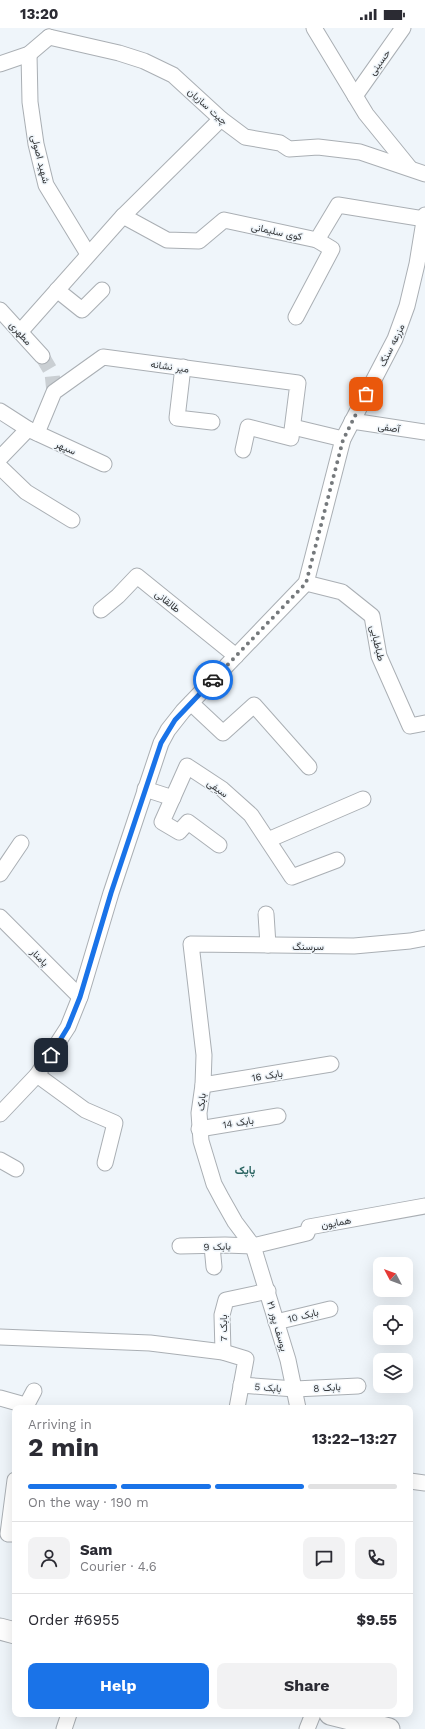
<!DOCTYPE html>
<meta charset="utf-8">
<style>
:root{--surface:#fff;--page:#f2f2f3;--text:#2b2b33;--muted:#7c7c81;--line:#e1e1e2;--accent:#1a73e8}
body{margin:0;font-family:"Work Sans",Vazirmatn,sans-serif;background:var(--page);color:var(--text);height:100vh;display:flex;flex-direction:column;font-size:15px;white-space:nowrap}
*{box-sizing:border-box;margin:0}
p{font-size:13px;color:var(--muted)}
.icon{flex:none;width:22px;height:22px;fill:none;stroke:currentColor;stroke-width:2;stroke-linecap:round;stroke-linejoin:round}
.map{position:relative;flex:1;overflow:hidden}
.side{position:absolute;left:12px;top:1377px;width:401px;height:312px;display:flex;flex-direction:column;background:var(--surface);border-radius:8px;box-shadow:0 4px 16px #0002}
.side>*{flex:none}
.needle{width:26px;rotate:311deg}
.fabs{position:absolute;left:373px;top:1229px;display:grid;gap:8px}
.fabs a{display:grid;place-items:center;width:40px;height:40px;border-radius:8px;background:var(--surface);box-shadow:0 4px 16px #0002;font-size:20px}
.pin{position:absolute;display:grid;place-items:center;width:34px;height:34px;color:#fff;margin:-17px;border-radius:8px;box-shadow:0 2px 6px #0006}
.courier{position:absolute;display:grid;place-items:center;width:40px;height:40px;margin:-20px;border:3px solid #1a73e8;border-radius:50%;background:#fff;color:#222;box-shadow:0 1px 5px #0007}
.overview em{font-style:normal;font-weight:700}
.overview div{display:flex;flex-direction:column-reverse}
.overview{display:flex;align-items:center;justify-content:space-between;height:68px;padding:0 16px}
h1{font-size:26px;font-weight:700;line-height:30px}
.bar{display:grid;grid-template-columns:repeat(4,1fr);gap:6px 4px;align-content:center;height:48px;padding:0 16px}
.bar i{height:5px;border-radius:3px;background:var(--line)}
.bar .selected{background:var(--accent)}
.bar p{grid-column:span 4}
.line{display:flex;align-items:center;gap:10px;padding:0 16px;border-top:1px solid var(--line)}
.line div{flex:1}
.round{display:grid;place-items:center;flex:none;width:42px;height:42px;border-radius:8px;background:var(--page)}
.primary-button{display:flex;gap:8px;margin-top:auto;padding:8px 16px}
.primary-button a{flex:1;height:46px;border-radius:8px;background:var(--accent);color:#fff;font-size:16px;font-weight:700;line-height:46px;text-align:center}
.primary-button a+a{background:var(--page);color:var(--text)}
.status{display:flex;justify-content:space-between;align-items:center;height:28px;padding:0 20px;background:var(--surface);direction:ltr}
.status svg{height:11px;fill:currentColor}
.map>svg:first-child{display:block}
</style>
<div class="status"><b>13:20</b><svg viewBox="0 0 49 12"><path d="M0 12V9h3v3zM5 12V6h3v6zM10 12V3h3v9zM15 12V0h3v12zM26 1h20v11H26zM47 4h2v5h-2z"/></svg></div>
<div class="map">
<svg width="425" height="1701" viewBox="0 0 425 1701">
<rect width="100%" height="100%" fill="#eff5fa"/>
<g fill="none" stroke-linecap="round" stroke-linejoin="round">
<polyline stroke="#cacfd3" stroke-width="15" stroke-dasharray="15 8" stroke-linecap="butt" points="42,328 52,345 54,364"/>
<g stroke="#aaafb4" stroke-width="17">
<g id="minor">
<polyline points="314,0 366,86 409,139"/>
<polyline points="49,9 119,25 144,33 173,47 221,91 245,109 280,115 289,121 318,119 360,124 425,146"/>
<polyline points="29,26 30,74 36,116 46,157 88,226"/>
<polyline points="0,36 29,26 49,9"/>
<polyline points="355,68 403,0"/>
<polyline points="123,188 167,212 199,213 224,192 317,212 338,177 425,191"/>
<polyline points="57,262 82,282 102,262"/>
<polyline points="0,282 42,328"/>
<polyline points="296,289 332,221 317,212"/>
<polyline points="20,304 123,188 221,91"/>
<polyline points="183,339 177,390 212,394"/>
<polyline points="0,383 28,401 104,436"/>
<polyline points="352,393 425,404"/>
<polyline points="293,399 343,411"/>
<polyline points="37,405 54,364 103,329 298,355 291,410 248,399 243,422"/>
<polyline points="0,430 28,401"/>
<polyline points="0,439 26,464 72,492"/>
<polyline points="306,555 342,564 372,588 379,628 410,698 425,695"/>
<polyline points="101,582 118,568 137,548 236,628"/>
<polyline points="191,675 223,705 254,677 309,739"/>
<polyline points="145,761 173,770"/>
<polyline points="268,812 363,771"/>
<polyline points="219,817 188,794 179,804 162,794 187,738 222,761 251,787 292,849 337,832"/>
<polyline points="0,846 21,815"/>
<polyline points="266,886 268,917"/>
<polyline points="0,889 80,969"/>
<polyline points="37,1047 85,1082 115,1095 105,1135"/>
<polyline points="203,1057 331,1036"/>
<polyline points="0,1086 37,1047 68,999 80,969 111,865 161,715 168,702 183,683 306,555 343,411 395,311 407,278 417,236 425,187"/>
<polyline points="199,1101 278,1088"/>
<polyline points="0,1132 16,1141"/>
<polyline points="180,1218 225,1217 253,1218 307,1205 309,1199 425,1178"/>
<polyline points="212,1218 214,1239"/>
<polyline points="276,1294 330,1281"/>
<polyline points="0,1309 150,1315 223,1324 246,1331 237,1380"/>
<polyline points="223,1324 222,1287 226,1272 268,1263"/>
<polyline points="241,1357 295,1361 358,1358"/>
<polyline points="0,1370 25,1377"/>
<polyline points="25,1380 34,1363"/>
<polyline points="298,1380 288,1332 253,1218 235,1194 222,1171 214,1156 201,1113 199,1085 203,1057 204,1027 191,916 354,918 410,913 425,910"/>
<polyline points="15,1452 8,1506 15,1506"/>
<polyline points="410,1453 425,1455"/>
<polyline points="64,1701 69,1686"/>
<polyline points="307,1701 313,1686"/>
</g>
</g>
<g stroke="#aaafb4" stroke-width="23">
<g id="secondary">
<polyline points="0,1601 15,1605"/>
<polyline points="330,1686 389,1701"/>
</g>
</g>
<use href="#minor" stroke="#fff" stroke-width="15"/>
<use href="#secondary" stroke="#fff" stroke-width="21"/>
</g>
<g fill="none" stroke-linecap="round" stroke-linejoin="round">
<polyline stroke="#75797c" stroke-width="4" stroke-dasharray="0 7.2" points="213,652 306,555 343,412 366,366"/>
<polyline stroke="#1a73e8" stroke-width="5" points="51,1027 68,999 80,969 111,865 161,715 175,692 213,652"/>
</g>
<g text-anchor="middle" stroke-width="3" stroke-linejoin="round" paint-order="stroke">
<g font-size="10" fill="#343638" stroke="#eff5fa">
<text transform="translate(379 34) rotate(-54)" y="4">حسینی</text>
<text transform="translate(208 78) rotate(42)" y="4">چیت سازیان</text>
<text transform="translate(41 131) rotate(76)" y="4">شهید اصولی</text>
<text transform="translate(277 203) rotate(12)" y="4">کوی سلیمانی</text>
<text transform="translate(21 305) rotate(48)" y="4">مطهری</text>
<text transform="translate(391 317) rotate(-64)" y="4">مزرعه سنگ</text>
<text transform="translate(170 338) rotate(8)" y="4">میر نشانه</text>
<text transform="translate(389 399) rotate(9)" y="4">آصفی</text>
<text transform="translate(66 419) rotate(24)" y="4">سپهر</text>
<text transform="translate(168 573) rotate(39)" y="4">طالقانی</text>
<text transform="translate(378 615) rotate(77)" y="4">طباطبایی</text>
<text transform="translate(218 760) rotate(36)" y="4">سیفی</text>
<text x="308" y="922">سرسنگ</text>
<text transform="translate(40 929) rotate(45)" y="4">پامنار</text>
<text transform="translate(267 1047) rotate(-9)" y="4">بابک 16</text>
<text transform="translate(201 1074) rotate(-84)" y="4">بابک</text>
<text transform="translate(238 1094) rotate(-9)" y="4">بابک 14</text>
<text transform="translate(336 1194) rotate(-10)" y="4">همایون</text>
<text transform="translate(217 1218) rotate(-2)" y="4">بابک 9</text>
<text transform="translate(303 1287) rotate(-14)" y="4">بابک 10</text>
<text transform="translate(278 1298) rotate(74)" y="4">یوسف پور ۲۱</text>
<text transform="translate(223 1300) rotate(-90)" y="4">بابک 7</text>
<text transform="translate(268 1359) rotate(4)" y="4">بابک 5</text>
<text transform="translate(327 1359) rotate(-4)" y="4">بابک 8</text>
</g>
<g font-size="11" font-weight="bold" fill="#296360" stroke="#eff5fa">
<text x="245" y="1146">پاپک</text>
</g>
</g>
</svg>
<div class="fabs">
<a><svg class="needle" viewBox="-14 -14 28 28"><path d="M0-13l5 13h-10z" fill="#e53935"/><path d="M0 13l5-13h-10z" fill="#7c7c81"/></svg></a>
<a><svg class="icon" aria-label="locate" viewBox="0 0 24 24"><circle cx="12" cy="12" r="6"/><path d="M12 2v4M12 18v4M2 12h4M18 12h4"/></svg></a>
<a><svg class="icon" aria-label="layers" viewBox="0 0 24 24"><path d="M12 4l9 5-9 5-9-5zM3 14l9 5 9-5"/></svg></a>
</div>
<div class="pin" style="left:366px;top:366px;background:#ea580c"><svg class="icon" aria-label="bag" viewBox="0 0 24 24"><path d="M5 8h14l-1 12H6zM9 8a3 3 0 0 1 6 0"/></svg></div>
<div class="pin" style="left:51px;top:1027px;background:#1f2937"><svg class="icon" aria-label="home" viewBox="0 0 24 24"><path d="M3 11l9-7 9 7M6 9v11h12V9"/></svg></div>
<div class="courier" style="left:213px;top:652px"><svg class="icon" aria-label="car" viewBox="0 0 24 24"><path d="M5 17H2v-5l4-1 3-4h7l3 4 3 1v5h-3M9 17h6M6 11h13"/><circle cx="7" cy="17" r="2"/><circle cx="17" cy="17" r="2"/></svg></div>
<section class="side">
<div class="overview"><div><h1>2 min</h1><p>Arriving in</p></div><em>13:22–13:27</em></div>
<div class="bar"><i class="selected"></i><i class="selected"></i><i class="selected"></i><i></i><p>On the way · 190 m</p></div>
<div class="line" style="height:72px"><a class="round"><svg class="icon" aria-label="person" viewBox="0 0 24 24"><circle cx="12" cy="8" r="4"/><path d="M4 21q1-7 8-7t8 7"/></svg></a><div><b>Sam</b><p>Courier · 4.6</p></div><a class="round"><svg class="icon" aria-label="chat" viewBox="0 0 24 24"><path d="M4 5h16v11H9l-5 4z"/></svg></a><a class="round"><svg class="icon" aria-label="phone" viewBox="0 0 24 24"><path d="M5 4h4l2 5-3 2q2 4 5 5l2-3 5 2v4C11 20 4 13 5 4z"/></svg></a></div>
<div class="line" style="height:52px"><div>Order #6955</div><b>$9.55</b></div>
<div class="primary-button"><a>Help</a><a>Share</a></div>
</section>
</div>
